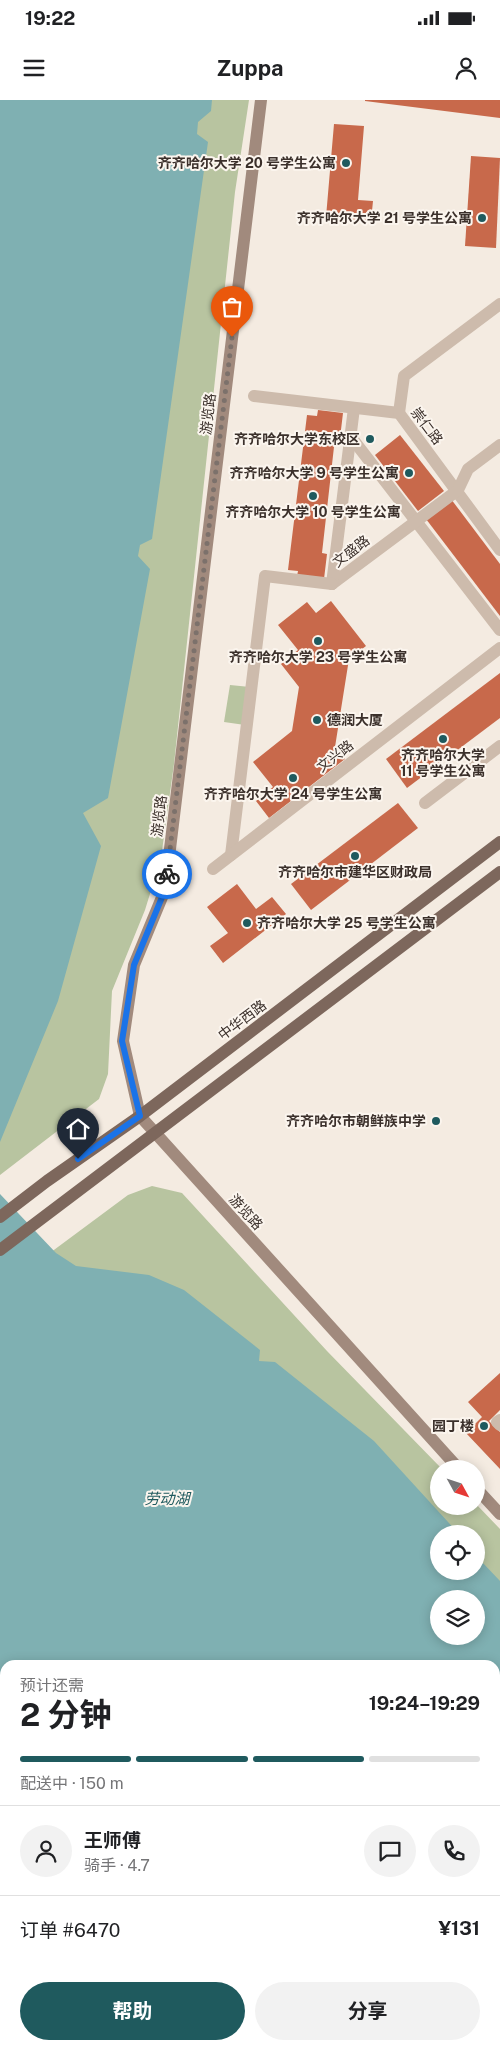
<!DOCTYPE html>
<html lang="zh">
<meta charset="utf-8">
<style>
:root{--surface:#fff;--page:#f2f2f2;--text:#202124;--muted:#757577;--line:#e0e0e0;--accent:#1f5a5e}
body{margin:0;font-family:"Public Sans","Noto Sans SC",sans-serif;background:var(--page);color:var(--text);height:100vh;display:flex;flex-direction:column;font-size:19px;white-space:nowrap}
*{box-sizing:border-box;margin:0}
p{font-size:16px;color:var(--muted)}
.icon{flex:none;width:28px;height:28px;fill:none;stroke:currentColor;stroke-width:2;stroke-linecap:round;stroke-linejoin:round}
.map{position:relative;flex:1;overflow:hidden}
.sheet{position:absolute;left:0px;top:1560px;width:500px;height:390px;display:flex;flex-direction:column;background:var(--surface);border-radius:15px 15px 0 0;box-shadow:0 2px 12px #0003}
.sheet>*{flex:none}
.needle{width:32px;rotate:130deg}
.controls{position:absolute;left:430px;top:1360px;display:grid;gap:10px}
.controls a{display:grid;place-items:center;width:55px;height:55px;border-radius:50%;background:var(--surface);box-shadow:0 2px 12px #0003;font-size:25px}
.pin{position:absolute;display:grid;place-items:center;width:42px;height:42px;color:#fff;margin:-51px -21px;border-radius:50% 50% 50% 0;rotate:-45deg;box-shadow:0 0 5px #0007}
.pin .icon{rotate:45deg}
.courier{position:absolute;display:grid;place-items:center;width:50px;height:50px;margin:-25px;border:4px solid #1a73e8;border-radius:50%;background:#fff;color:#222;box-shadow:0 1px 6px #0007}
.head em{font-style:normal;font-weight:700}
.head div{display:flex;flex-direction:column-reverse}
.head{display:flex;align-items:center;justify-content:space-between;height:85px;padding:0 20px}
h1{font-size:32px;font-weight:700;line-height:38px}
.bar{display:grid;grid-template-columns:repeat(4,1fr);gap:8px 5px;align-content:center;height:60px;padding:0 20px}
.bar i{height:6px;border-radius:4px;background:var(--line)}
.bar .selected{background:var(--accent)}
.bar p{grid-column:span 4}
.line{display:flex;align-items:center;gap:12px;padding:0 20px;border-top:1px solid var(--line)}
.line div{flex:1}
.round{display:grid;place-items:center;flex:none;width:52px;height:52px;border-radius:26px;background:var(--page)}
.button{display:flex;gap:10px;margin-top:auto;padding:10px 20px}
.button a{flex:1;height:58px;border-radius:30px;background:var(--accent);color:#fff;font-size:20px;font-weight:700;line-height:58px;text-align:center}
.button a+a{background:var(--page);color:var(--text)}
.status{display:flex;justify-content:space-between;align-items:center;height:35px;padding:0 25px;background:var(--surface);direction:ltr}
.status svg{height:14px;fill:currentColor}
header{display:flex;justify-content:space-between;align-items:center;height:65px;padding:0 20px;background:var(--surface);font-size:22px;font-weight:700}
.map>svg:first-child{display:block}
</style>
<div class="status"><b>19:22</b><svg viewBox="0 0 49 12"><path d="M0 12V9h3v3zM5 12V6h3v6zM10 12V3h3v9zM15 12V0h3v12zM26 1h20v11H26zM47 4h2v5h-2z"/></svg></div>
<header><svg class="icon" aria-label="menu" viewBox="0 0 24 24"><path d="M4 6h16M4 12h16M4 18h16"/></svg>Zuppa<svg class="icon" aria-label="person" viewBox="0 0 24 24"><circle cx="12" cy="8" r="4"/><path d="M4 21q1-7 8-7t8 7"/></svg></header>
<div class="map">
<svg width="500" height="1950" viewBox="0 0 500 1950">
<rect width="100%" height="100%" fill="#f4ebe1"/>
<g fill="#b8c4a0" fill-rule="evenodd">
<polygon points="0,0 249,0 235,92 174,664 161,758 145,810 112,891 108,974 99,999 0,1075"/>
<polygon points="230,585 250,587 245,625 224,622"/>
<path d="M 152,1086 L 182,1093 L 327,1251 L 442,1369 L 439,1369 L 439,1406 L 476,1406 L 476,1404 L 500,1429 L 500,1950 L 66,1950 L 63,1945 L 495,1945 L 495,1565 L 5,1565 L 5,1794 L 0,1778 L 0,1190 L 128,1095 ZM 439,1434 L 476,1434 L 476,1471 L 439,1471 ZM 439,1499 L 476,1499 L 476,1536 L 439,1536 Z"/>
</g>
<g fill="#7fb0b2" fill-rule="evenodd">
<polygon points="0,0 212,0 211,11 198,22 197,34 208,42 152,439 140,445 138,456 150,469 108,698 83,713 101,746 58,901 0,1042"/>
<path d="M 0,1094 L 56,1153 L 76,1166 L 149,1175 L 184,1190 L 260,1250 L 259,1261 L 275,1262 L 374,1341 L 459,1434 L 439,1434 L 439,1471 L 476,1471 L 476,1462 L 482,1462 L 500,1481 L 500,1950 L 248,1950 L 244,1945 L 495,1945 L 495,1565 L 5,1565 L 5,1614 L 0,1606 ZM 439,1499 L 476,1499 L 476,1536 L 439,1536 Z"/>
</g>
<g fill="#c8694b">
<polygon points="365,0 500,0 500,18 365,1"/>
<polygon points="334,24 364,26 358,100 373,101 371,121 326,117"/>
<polygon points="471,56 500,58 496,148 465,146"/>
<polygon points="318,310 343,313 340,338 335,338 322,453 327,454 324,479 297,476 298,471 288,470 307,315 317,316"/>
<polygon points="400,335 444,391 418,411 375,355"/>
<polygon points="451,399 500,464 500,516 426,419"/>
<polygon points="331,501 366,546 349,559 335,647 345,659 269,718 256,701 273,687 253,662 292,631 299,587 281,564 298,550 278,525 307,502 316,513"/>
<polygon points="500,573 500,618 407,688 386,659"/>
<polygon points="398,703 418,728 311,810 291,784"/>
<polygon points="237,784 256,809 272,797 286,814 223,863 210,846 228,833 207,807"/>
<polygon points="500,1273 500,1310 489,1321 500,1332 500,1369 466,1333 482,1317 468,1302"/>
</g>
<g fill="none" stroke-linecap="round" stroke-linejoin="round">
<g stroke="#cdbbac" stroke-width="12">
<polyline points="254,296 399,313 500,450"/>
<polyline points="399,313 404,276 500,204"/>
<polyline points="351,337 500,530"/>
<polyline points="332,484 458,390 468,369 500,345"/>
<polyline points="332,484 354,308"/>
<polyline points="425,703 500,646"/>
<polyline points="231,755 265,476 332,484"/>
<polyline points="213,769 500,548"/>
<polyline points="500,1320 497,1322 500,1325"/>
</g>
<g stroke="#a18a7d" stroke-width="12">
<polyline points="261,0 165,790 134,865 123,941 140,1016 459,1369"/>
<polyline points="476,1388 500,1414"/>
<polyline points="0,1863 5,1879"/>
<polyline points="0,1927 5,1926"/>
<polyline points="31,1945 34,1950"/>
</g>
<g stroke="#7d675c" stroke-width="12">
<polyline points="0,1117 47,1081 140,1016 500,742"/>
<polyline points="0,1150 500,772"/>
</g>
</g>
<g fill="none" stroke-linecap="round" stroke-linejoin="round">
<polyline stroke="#7c716b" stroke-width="5" stroke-dasharray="0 9" points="167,774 232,237"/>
<polyline stroke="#1a73e8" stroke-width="6" points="78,1059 140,1016 122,941 134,865 165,790 167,774"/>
</g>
<g fill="#1f5a5e" stroke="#fbf5ee" stroke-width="2">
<circle cx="346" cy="63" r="5"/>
<circle cx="482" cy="118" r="5"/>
<circle cx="370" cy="339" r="5"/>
<circle cx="409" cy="373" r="5"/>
<circle cx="313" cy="396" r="5"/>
<circle cx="318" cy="541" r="5"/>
<circle cx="317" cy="620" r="5"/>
<circle cx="443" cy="639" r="5"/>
<circle cx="293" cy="678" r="5"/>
<circle cx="355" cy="756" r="5"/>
<circle cx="247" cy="823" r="5"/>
<circle cx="436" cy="1021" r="5"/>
<circle cx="484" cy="1326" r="5"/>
</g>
<g text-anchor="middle" stroke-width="4" stroke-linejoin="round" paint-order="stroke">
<g font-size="14" font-weight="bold" fill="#3b302b" stroke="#fbf5ee" text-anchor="end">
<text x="336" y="68">齐齐哈尔大学 20 号学生公寓</text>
<text x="472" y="123">齐齐哈尔大学 21 号学生公寓</text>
<text x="360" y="344">齐齐哈尔大学东校区</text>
<text x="399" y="378">齐齐哈尔大学 9 号学生公寓</text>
<text x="313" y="417" text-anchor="middle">齐齐哈尔大学 10 号学生公寓</text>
<text x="318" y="562" text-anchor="middle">齐齐哈尔大学 23 号学生公寓</text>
<text x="327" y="625" text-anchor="start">德润大厦</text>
<text x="443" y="660" text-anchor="middle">齐齐哈尔大学<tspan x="443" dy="16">11 号学生公寓</tspan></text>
<text x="293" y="699" text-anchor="middle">齐齐哈尔大学 24 号学生公寓</text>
<text x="355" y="777" text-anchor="middle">齐齐哈尔市建华区财政局</text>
<text x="257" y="828" text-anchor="start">齐齐哈尔大学 25 号学生公寓</text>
<text x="426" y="1026">齐齐哈尔市朝鲜族中学</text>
<text x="474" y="1331">园丁楼</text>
</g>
<g font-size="14" fill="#3b302b" stroke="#fbf5ee">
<text transform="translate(208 314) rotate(-83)" y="5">游览路</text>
<text transform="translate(427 326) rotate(53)" y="5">崇仁路</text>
<text transform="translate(351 451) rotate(-37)" y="5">文盛路</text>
<text transform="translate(335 656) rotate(-38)" y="5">文兴路</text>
<text transform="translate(159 716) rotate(-83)" y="5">游览路</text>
<text transform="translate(242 920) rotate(-37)" y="5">中华西路</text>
<text transform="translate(246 1112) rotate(48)" y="5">游览路</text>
</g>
<g font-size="15" font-style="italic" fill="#1f5a5e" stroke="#fbf5ee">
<text x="167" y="1404">劳动湖</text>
</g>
</g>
</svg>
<div class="controls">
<a><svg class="needle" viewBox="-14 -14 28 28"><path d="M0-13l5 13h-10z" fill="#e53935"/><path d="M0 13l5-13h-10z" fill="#757577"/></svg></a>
<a><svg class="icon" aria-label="locate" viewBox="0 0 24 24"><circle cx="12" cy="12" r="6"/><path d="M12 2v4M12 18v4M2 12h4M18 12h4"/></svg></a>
<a><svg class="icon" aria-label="layers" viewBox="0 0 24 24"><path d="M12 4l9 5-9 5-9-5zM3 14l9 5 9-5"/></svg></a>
</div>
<div class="pin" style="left:232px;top:237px;background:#ea580c"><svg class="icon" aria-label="bag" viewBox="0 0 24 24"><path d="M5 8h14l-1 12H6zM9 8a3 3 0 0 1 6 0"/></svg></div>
<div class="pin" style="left:78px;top:1059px;background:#1f2937"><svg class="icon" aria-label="home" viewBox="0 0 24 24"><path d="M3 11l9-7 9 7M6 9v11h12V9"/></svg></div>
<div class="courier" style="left:167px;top:774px"><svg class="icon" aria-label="bike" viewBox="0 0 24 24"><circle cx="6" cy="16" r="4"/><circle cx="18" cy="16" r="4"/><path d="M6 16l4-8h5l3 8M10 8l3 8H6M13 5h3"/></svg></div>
<section class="sheet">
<div class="head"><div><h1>2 分钟</h1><p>预计还需</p></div><em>19:24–19:29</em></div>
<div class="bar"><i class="selected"></i><i class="selected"></i><i class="selected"></i><i></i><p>配送中 · 150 m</p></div>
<div class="line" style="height:90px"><a class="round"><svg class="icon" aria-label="person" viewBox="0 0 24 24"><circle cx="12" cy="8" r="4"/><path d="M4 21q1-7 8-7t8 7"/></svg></a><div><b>王师傅</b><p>骑手 · 4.7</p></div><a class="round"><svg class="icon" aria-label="chat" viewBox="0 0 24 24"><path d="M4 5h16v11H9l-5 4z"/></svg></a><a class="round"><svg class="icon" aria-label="phone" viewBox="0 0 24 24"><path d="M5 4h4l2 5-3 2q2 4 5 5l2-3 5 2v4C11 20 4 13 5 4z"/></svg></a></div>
<div class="line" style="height:65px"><div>订单 #6470</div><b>¥131</b></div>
<div class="button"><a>帮助</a><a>分享</a></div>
</section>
</div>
